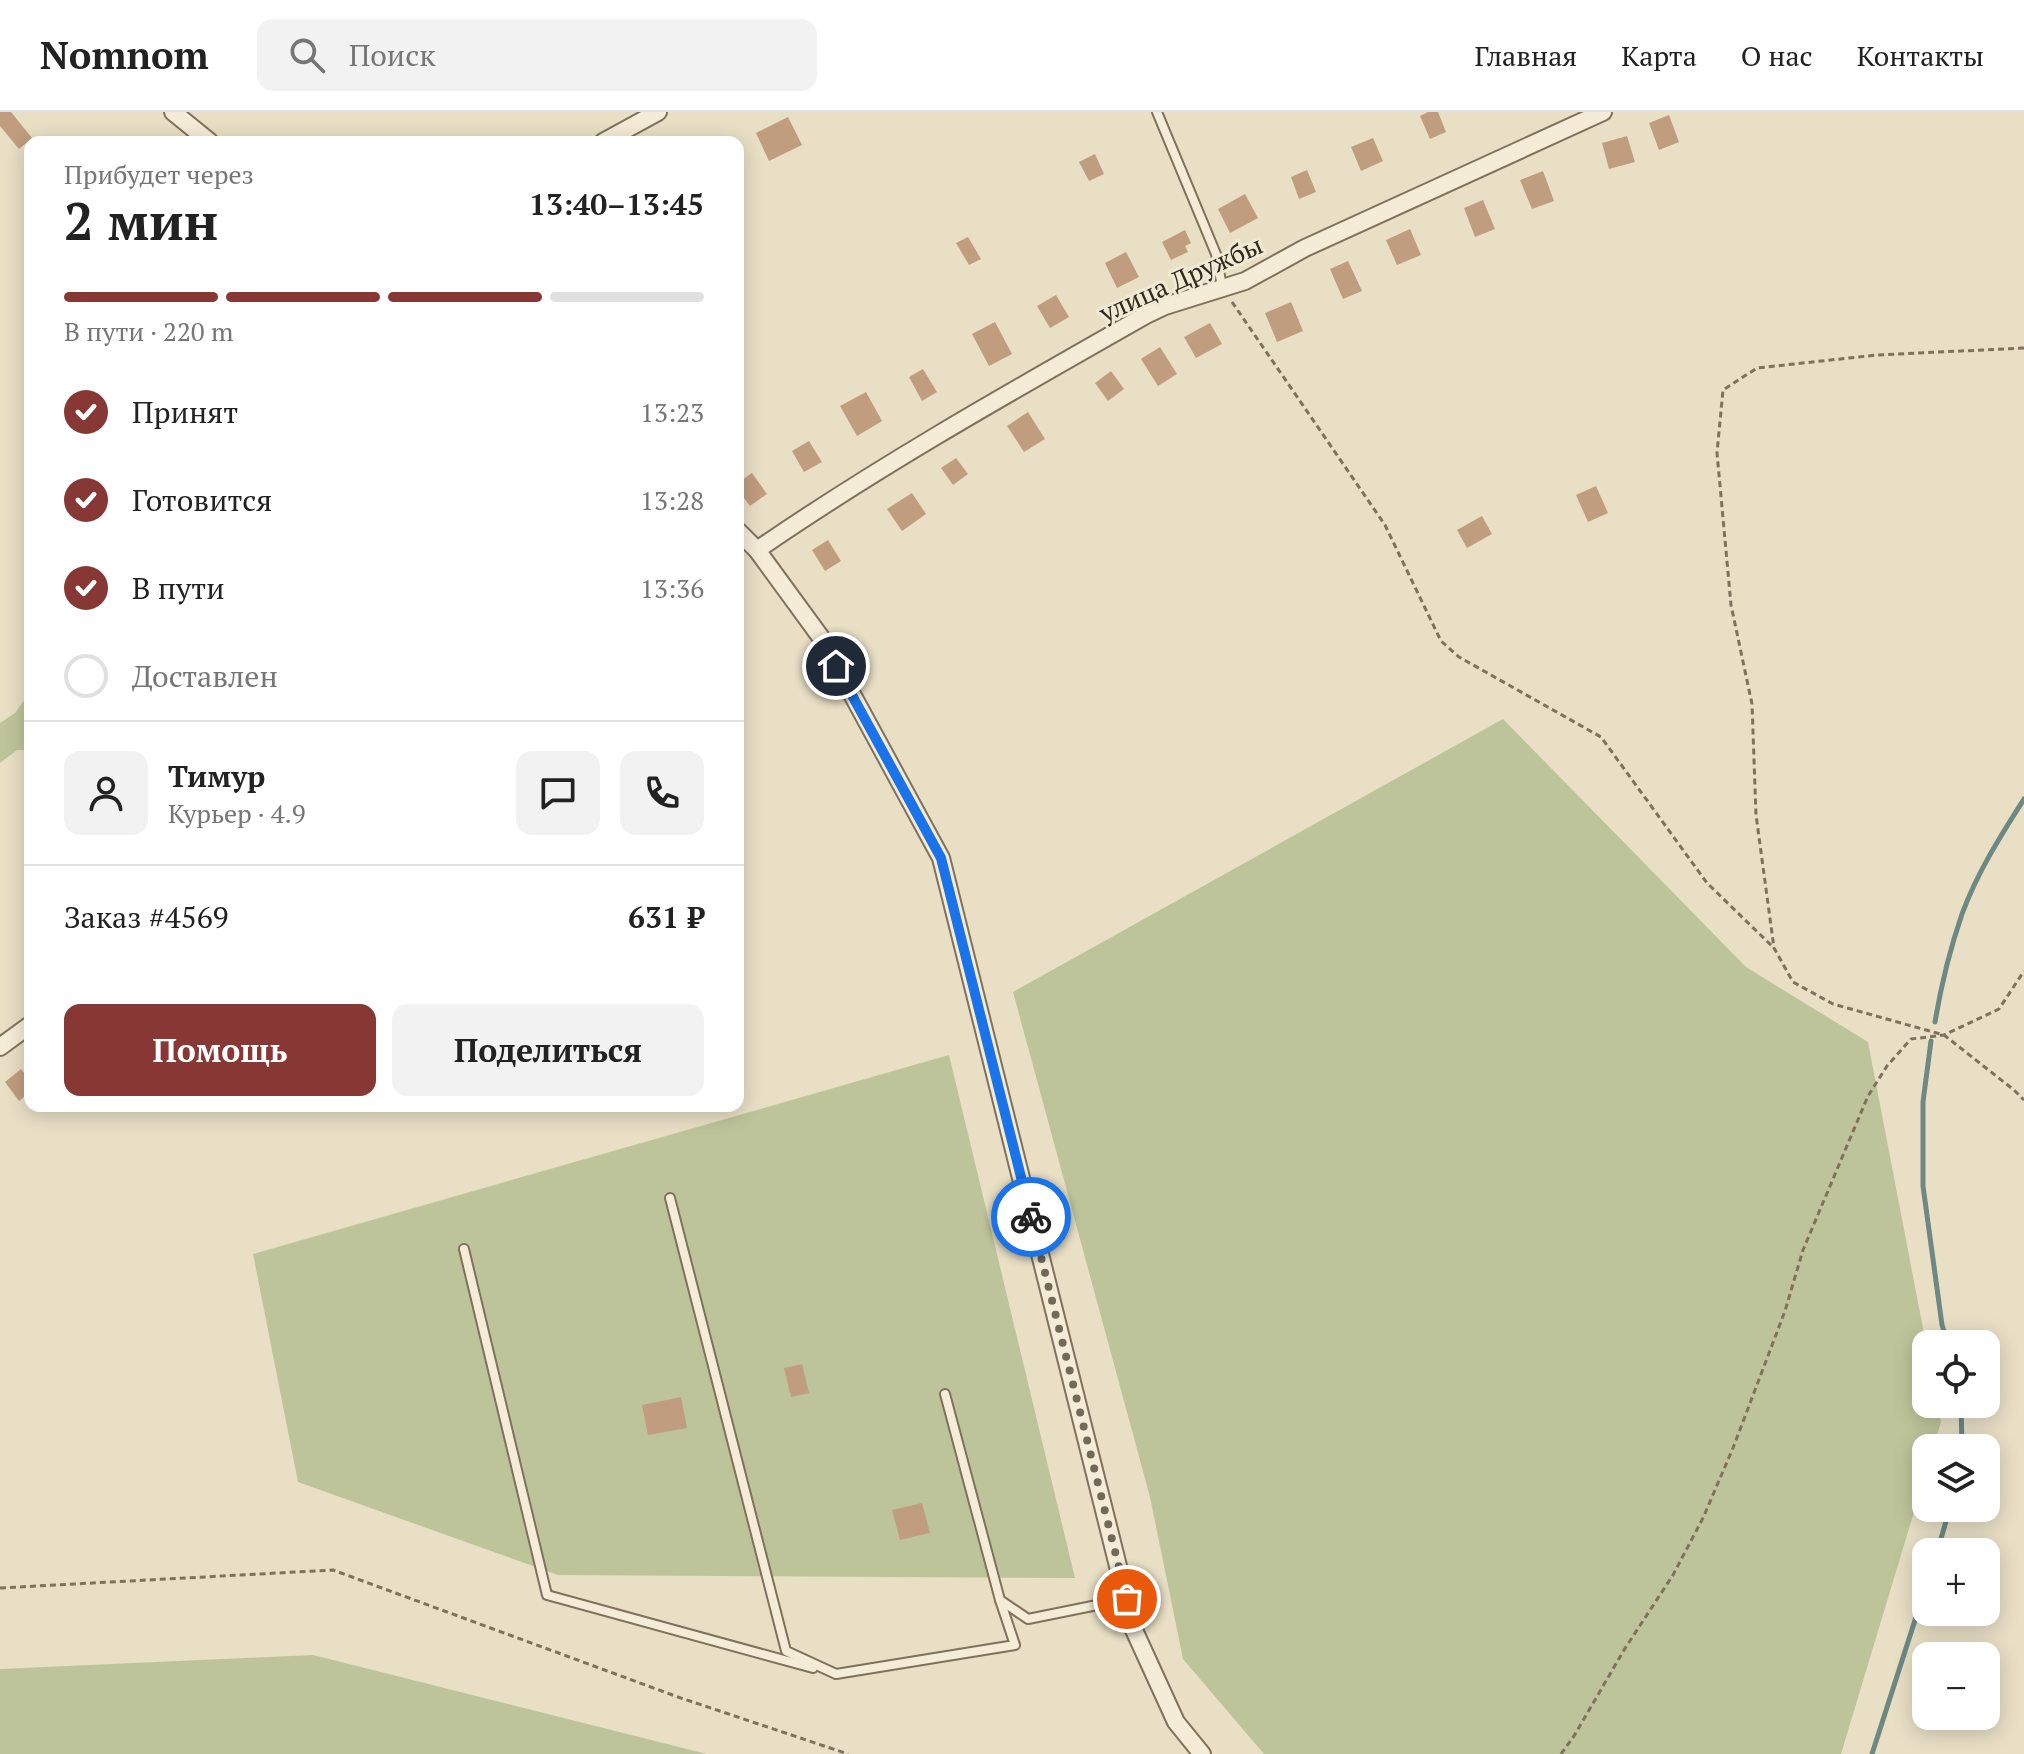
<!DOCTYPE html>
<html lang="ru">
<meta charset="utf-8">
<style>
:root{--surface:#fff;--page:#f2f2f2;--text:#222;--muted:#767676;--line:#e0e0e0;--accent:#873835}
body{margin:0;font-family:"PT Serif",serif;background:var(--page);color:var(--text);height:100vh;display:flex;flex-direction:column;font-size:30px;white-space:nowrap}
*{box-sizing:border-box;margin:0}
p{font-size:26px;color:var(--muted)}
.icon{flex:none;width:44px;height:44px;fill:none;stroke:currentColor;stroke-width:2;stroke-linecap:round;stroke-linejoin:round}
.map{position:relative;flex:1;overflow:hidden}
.drawer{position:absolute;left:24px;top:24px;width:720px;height:976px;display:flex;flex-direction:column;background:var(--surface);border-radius:16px;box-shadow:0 4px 20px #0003}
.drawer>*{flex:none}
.controls{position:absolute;left:1912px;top:1218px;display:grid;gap:16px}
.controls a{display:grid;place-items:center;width:88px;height:88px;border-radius:16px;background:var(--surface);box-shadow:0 4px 20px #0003;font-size:40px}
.pin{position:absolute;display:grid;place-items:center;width:68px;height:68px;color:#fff;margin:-34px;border:4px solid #fff;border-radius:50%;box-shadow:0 2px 8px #0007}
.courier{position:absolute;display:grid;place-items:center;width:80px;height:80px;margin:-40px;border:6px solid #1a73e8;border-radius:50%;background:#fff;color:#222;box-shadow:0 2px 10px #0007}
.overview em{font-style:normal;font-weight:800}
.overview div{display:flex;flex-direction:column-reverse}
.overview{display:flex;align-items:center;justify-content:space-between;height:136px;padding:0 40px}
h1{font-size:52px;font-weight:800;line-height:60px}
.bar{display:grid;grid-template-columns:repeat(4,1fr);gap:12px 8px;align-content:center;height:96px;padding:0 40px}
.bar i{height:10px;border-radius:6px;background:var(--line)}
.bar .on{background:var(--accent)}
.bar p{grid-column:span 4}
.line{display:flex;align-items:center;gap:20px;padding:0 40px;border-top:2px solid var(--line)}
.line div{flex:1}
.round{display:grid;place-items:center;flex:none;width:84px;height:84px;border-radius:16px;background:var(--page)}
ol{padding:0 40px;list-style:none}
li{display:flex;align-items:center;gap:24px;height:88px}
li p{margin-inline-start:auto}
li .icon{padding:8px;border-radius:50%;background:var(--accent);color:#fff;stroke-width:4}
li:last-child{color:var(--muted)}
li i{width:44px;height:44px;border:4px solid var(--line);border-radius:50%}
.cta{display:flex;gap:16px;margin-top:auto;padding:16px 40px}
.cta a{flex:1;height:92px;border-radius:16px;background:var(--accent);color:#fff;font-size:32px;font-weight:800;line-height:92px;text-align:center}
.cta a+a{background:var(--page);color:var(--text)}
header{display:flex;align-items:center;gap:48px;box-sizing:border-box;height:112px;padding:0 40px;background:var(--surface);border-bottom:2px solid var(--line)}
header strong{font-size:38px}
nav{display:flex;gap:44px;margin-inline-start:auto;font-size:28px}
.search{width:560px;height:72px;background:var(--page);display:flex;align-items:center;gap:20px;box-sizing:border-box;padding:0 28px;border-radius:16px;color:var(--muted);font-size:30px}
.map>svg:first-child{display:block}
</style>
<header>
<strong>Nomnom</strong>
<div class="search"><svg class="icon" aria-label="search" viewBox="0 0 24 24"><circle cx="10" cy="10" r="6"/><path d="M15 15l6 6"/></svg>Поиск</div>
<nav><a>Главная</a><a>Карта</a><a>О нас</a><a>Контакты</a></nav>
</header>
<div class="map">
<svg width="2024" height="1642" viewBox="0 0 2024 1642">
<rect width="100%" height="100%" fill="#e8dfc5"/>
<g fill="#bec49a">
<polygon points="30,580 30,638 17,638 0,651 0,611 15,601"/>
<polygon points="1503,607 1746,855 1868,930 1926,1232 1926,1292 1938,1292 1941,1310 1933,1336 1926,1336 1926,1360 1841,1642 1264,1642 1183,1547 1150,1385 1013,880"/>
<polygon points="949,943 1075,1466 558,1463 298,1370 253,1142"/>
<polygon points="313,1543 707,1642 0,1642 0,1557"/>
</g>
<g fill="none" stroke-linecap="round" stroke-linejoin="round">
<g stroke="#6e8883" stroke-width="5">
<path d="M 1935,910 C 1941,874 1950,837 1962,802 C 1977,761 2001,723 2024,687"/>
<polyline points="1931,929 1923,990 1923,1074 1942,1213 1948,1232"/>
<polyline points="1961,1292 1962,1336"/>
<polyline points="1937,1440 1950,1396"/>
<polyline points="1872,1642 1926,1474"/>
</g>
</g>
<g fill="#c19d7f">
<polygon points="0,0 11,0 32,26 19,37 0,14"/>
<polygon points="1428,0 1438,0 1446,20 1430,27 1420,4"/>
<polygon points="1669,3 1679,30 1659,38 1649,11"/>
<polygon points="788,5 802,33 769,49 756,21"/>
<polygon points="1627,24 1635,50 1609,57 1602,31"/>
<polygon points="1373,26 1383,49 1361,59 1351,35"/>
<polygon points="1095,42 1104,62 1089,69 1079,50"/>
<polygon points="1307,58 1316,80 1299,87 1291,65"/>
<polygon points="1543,59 1554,89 1532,97 1520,68"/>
<polygon points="1245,82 1258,106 1230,121 1218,97"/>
<polygon points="1483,88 1495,117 1475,125 1464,96"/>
<polygon points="1410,117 1421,143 1397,153 1386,128"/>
<polygon points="1185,118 1191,131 1185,134 1188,140 1171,148 1162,130"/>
<polygon points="968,125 981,147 969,153 956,131"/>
<polygon points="1126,140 1139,165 1117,176 1105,151"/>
<polygon points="1348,149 1362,179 1343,187 1330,157"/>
<polygon points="1056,183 1069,205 1050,216 1037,194"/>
<polygon points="1291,190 1303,219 1277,230 1265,201"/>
<polygon points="995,210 1012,242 989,254 972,222"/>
<polygon points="1210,211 1222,232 1196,246 1184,225"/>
<polygon points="1160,235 1177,262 1158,274 1141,247"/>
<polygon points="923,257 937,280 922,289 909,265"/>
<polygon points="1111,259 1124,277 1108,289 1095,271"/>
<polygon points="866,280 882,309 857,324 840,294"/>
<polygon points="1028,300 1045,327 1024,340 1007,314"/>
<polygon points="809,329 822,350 804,360 792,339"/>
<polygon points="956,346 968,362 953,373 941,356"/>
<polygon points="752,361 767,382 750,394 738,378 738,371"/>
<polygon points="1596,374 1608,401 1588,410 1576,383"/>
<polygon points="912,381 926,402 902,419 887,397"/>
<polygon points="1482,404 1492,422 1467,436 1457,418"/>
<polygon points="828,428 841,449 825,459 812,438"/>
<polygon points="21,957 30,969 30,980 19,989 5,970"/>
<polygon points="802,1252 809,1281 791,1285 784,1256"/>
<polygon points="681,1285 687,1316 648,1323 642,1293"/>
<polygon points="922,1391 930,1421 900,1428 892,1398"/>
</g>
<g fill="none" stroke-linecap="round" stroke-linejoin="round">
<g stroke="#80715d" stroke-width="12">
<g id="lane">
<polyline points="1157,0 1216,142 1222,175"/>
<polyline points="670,1086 786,1539 836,1562 1015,1533 1000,1488"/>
<polyline points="464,1137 547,1483 813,1556"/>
<polyline points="945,1282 1000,1488 1028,1507 1127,1487"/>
</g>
</g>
<g stroke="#80715d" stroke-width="20">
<g id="street">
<polyline points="173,0 210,30"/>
<polyline points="603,30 658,0"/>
<polyline points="738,419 757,438 822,527 941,746 1134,1518 1176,1610 1202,1642"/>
<path d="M 757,438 C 882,352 1014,278 1146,203 L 1165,194 L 1245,169 L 1305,136 L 1603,0"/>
<polyline points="0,935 30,913"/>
</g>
</g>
<g stroke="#80715d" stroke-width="3" stroke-dasharray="6 4" stroke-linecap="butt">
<polyline points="1232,190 1385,413 1441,529 1459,545 1601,625 1707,771 1774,836"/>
<polyline points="2024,236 1877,243 1757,256 1723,278 1717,341 1731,493 1752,592 1756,703 1774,836 1793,870 1833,892 1944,923 2014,978 2024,988"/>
<polyline points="0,1476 333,1458 678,1585 848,1642"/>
<polyline points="1561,1642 1574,1624 1624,1538 1673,1463 1703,1406 1733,1336 1785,1199 1803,1138 1868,984 1887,954 1911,927 1944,923 1999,897 2024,859"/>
</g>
<use href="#lane" stroke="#f4ecd7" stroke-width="8"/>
<use href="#street" stroke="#f4ecd7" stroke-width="16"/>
</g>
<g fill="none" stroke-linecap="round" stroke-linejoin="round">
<polyline stroke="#726959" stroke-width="8" stroke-dasharray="0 14.4" points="1031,1105 1127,1487"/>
<polyline stroke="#1a73e8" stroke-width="10" points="836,554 941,746 1031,1105"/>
</g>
<g text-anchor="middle" stroke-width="6" stroke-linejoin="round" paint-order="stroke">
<g font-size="26" fill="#32291f" stroke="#f0e9d3">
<text transform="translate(1181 167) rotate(-24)" y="9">улица Дружбы</text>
</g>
</g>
</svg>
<div class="controls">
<a><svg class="icon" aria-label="locate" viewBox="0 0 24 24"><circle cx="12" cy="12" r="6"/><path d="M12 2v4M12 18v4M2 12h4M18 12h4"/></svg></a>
<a><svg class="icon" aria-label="layers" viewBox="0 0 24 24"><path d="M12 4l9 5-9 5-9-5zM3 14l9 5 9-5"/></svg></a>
<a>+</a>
<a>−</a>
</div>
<div class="pin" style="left:1127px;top:1487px;background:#ea580c"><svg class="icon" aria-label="bag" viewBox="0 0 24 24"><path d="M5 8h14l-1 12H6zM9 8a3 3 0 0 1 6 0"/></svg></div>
<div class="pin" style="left:836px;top:554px;background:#1f2937"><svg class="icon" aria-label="home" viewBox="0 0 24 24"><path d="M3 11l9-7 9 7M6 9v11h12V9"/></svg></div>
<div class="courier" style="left:1031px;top:1105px"><svg class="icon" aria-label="bike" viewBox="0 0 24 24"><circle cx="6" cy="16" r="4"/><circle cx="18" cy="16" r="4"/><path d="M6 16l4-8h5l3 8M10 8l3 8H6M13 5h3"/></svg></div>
<section class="drawer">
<div class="overview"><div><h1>2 мин</h1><p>Прибудет через</p></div><em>13:40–13:45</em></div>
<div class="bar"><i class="on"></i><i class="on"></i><i class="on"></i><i></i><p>В пути · 220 m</p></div>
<ol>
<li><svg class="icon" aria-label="check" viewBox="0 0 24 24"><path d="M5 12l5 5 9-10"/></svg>Принят<p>13:23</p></li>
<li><svg class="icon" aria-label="check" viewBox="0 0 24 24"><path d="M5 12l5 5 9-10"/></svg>Готовится<p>13:28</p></li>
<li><svg class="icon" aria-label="check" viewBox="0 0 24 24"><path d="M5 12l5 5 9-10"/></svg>В пути<p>13:36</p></li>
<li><i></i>Доставлен</li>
</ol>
<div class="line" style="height:144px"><a class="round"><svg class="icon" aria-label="person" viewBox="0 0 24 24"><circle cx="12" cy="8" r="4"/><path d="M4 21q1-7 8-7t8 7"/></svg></a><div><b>Тимур</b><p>Курьер · 4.9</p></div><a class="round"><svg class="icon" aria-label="chat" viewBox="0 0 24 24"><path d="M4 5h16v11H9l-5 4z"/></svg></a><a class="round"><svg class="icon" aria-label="phone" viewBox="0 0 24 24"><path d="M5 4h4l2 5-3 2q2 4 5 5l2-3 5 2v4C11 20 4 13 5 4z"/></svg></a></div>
<div class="line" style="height:104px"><div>Заказ #4569</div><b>631 ₽</b></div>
<div class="cta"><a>Помощь</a><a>Поделиться</a></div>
</section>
</div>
